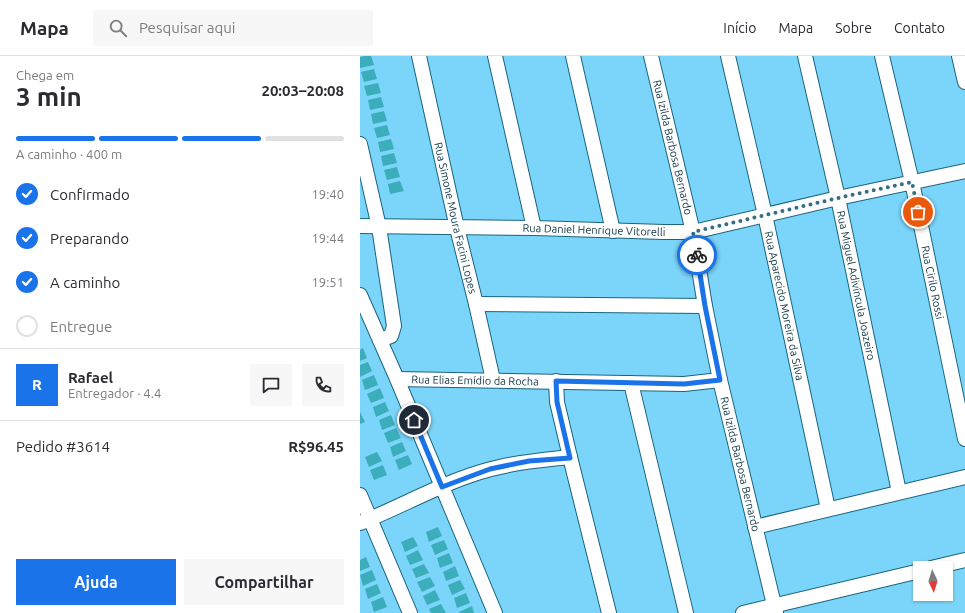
<!DOCTYPE html>
<html lang="pt">
<meta charset="utf-8">
<style>
:root{--surface:#fff;--page:#f7f7f7;--text:#2b2b33;--muted:#7c7c81;--line:#e1e1e2;--accent:#1a73e8}
body{margin:0;font-family:Ubuntu,sans-serif;background:var(--page);color:var(--text);height:100vh;display:flex;flex-direction:column;font-size:15px;white-space:nowrap}
*{box-sizing:border-box;margin:0}
p{font-size:13px;color:var(--muted)}
.icon{flex:none;width:22px;height:22px;fill:none;stroke:currentColor;stroke-width:2;stroke-linecap:round;stroke-linejoin:round}
.map{position:relative;flex:1;overflow:hidden}
.side{display:flex;flex-direction:column;background:var(--surface);width:360px}
.side>*{flex:none}
.needle{width:26px;rotate:176deg}
.tools{position:absolute;left:553px;top:505px;display:grid;gap:8px}
.tools a{display:grid;place-items:center;width:40px;height:40px;border-radius:0px;background:var(--surface);box-shadow:0 1px 3px #0004;font-size:20px}
.pin{position:absolute;display:grid;place-items:center;width:34px;height:34px;color:#fff;margin:-17px;border:2px solid #fff;border-radius:50%;box-shadow:0 1px 4px #0007}
.courier{position:absolute;display:grid;place-items:center;width:40px;height:40px;margin:-20px;border:3px solid #1a73e8;border-radius:50%;background:#fff;color:#222;box-shadow:0 1px 5px #0007}
.overview em{font-style:normal;font-weight:700}
.overview div{display:flex;flex-direction:column-reverse}
.overview{display:flex;align-items:center;justify-content:space-between;height:68px;padding:0 16px}
h1{font-size:26px;font-weight:700;line-height:30px}
.bar{display:grid;grid-template-columns:repeat(4,1fr);gap:6px 4px;align-content:center;height:48px;padding:0 16px}
.bar i{height:5px;border-radius:3px;background:var(--line)}
.bar .on{background:var(--accent)}
.bar p{grid-column:span 4}
.line{display:flex;align-items:center;gap:10px;padding:0 16px;border-top:1px solid var(--line)}
.line div{flex:1}
.round{display:grid;place-items:center;flex:none;width:42px;height:42px;border-radius:0px;background:var(--page)}
ol{padding:0 16px;list-style:none}
li{display:flex;align-items:center;gap:12px;height:44px}
li p{margin-inline-start:auto}
li .icon{padding:4px;border-radius:50%;background:var(--accent);color:#fff;stroke-width:4}
li:last-child{color:var(--muted)}
li i{width:22px;height:22px;border:2px solid var(--line);border-radius:50%}
.primary-button{display:flex;gap:8px;margin-top:auto;padding:8px 16px}
.primary-button a{flex:1;height:46px;border-radius:0px;background:var(--accent);color:#fff;font-size:16px;font-weight:700;line-height:46px;text-align:center}
.primary-button a+a{background:var(--page);color:var(--text)}
header{display:flex;align-items:center;gap:24px;box-sizing:border-box;height:56px;padding:0 20px;background:var(--surface);border-bottom:1px solid var(--line)}
header strong{font-size:19px}
nav{display:flex;gap:22px;margin-inline-start:auto;font-size:14px}
.search{width:280px;height:36px;background:var(--page);display:flex;align-items:center;gap:10px;box-sizing:border-box;padding:0 14px;border-radius:0px;color:var(--muted);font-size:15px}
main{display:flex;flex:1;min-height:0}
.map>svg:first-child{display:block}
</style>
<header>
<strong>Mapa</strong>
<div class="search"><svg class="icon" aria-label="search" viewBox="0 0 24 24"><circle cx="10" cy="10" r="6"/><path d="M15 15l6 6"/></svg>Pesquisar aqui</div>
<nav><a>Início</a><a>Mapa</a><a>Sobre</a><a>Contato</a></nav>
</header>
<main>
<section class="side">
<div class="overview"><div><h1>3 min</h1><p>Chega em</p></div><em>20:03–20:08</em></div>
<div class="bar"><i class="on"></i><i class="on"></i><i class="on"></i><i></i><p>A caminho · 400 m</p></div>
<ol>
<li><svg class="icon" aria-label="check" viewBox="0 0 24 24"><path d="M5 12l5 5 9-10"/></svg>Confirmado<p>19:40</p></li>
<li><svg class="icon" aria-label="check" viewBox="0 0 24 24"><path d="M5 12l5 5 9-10"/></svg>Preparando<p>19:44</p></li>
<li><svg class="icon" aria-label="check" viewBox="0 0 24 24"><path d="M5 12l5 5 9-10"/></svg>A caminho<p>19:51</p></li>
<li><i></i>Entregue</li>
</ol>
<div class="line" style="height:72px"><b class="round" style="background:var(--accent);color:#fff">R</b><div><b>Rafael</b><p>Entregador · 4.4</p></div><a class="round"><svg class="icon" aria-label="chat" viewBox="0 0 24 24"><path d="M4 5h16v11H9l-5 4z"/></svg></a><a class="round"><svg class="icon" aria-label="phone" viewBox="0 0 24 24"><path d="M5 4h4l2 5-3 2q2 4 5 5l2-3 5 2v4C11 20 4 13 5 4z"/></svg></a></div>
<div class="line" style="height:52px"><div>Pedido #3614</div><b>R$96.45</b></div>
<div class="primary-button"><a>Ajuda</a><a>Compartilhar</a></div>
</section>
<div class="map">
<svg width="605" height="557" viewBox="0 0 605 557">
<rect width="100%" height="100%" fill="#7bd5fa"/>
<g fill="#3cadba">
<polygon points="5,0 11,0 14,9 0,12 0,1"/>
<polygon points="14,13 17,23 4,26 1,16"/>
<polygon points="18,27 21,37 7,40 4,30"/>
<polygon points="21,41 24,51 10,54 8,44"/>
<polygon points="24,55 27,65 13,68 11,58"/>
<polygon points="27,69 30,79 17,82 14,72"/>
<polygon points="31,83 34,93 20,96 18,86"/>
<polygon points="34,97 37,107 23,110 21,100"/>
<polygon points="37,111 40,121 27,124 24,114"/>
<polygon points="40,125 44,135 30,138 28,128"/>
<polygon points="3,292 7,302 0,305 0,294"/>
<polygon points="8,306 12,315 0,321 0,309"/>
<polygon points="14,319 18,329 5,334 2,324"/>
<polygon points="20,332 24,342 11,347 7,338"/>
<polygon points="25,346 29,355 16,361 13,351"/>
<polygon points="0,356 5,366 0,368"/>
<polygon points="31,359 35,369 22,374 19,364"/>
<polygon points="36,372 41,382 28,387 24,377"/>
<polygon points="42,386 46,395 33,401 30,391"/>
<polygon points="17,396 22,405 9,411 5,401"/>
<polygon points="48,399 52,408 39,414 35,404"/>
<polygon points="23,409 27,419 14,424 10,414"/>
<polygon points="78,471 82,480 69,486 66,476"/>
<polygon points="53,481 58,490 45,496 41,486"/>
<polygon points="84,484 88,493 75,499 71,489"/>
<polygon points="58,494 63,504 50,509 46,500"/>
<polygon points="89,497 93,507 80,512 77,502"/>
<polygon points="6,501 10,511 0,515 0,504"/>
<polygon points="64,508 69,517 56,522 52,513"/>
<polygon points="95,510 99,520 86,525 83,516"/>
<polygon points="12,514 16,524 3,530 0,519"/>
<polygon points="70,521 75,530 62,536 57,526"/>
<polygon points="100,524 105,533 92,539 88,529"/>
<polygon points="17,528 21,537 8,543 5,533"/>
<polygon points="75,534 80,544 67,549 63,540"/>
<polygon points="106,537 110,547 97,552 94,542"/>
<polygon points="23,541 27,551 14,556 11,546"/>
<polygon points="81,548 86,557 71,557 69,553"/>
<polygon points="112,550 114,557 100,557 99,556"/>
</g>
<g fill="none" stroke-linecap="round" stroke-linejoin="round">
<g stroke="#1a647e" stroke-width="16">
<g id="minor">
<path id="s1" d="M 59,0 L 97,172 L 116,248 L 133,324"/>
<polyline points="135,0 174,172"/>
<polyline points="213,0 253,175"/>
<path id="s2" d="M 291,0 L 333,176 L 345,250 L 360,324 L 416,557"/>
<path id="s3" d="M 368,0 L 405,159 L 468,453"/>
<path id="s4" d="M 445,0 L 478,142 L 539,436"/>
<path id="s5" d="M 522,0 L 552,126 L 605,383"/>
<polyline points="599,0 605,26"/>
<polyline points="0,88 19,171 34,270 31,280 20,284"/>
<path id="s6" d="M 0,170 L 174,172 L 304,176 L 333,176 L 478,142 L 605,115"/>
<polyline points="0,239 37,323 135,557"/>
<polyline points="116,248 345,250"/>
<path id="s7" d="M 37,323 L 324,328 L 360,324"/>
<polyline points="196,325 197,346 210,401 249,557"/>
<polyline points="271,327 326,557"/>
<polyline points="0,439 50,557"/>
<path d="M 0,467 C 43,450 85,425 131,413 C 156,406 183,404 210,401"/>
<polyline points="395,471 605,421"/>
<polyline points="571,512 605,504"/>
<polyline points="383,557 560,515"/>
</g>
</g>
<use href="#minor" stroke="#fff" stroke-width="14"/>
</g>
<g fill="none" stroke-linecap="round" stroke-linejoin="round">
<polyline stroke="#346d84" stroke-width="4" stroke-dasharray="0 7.2" points="337,199 333,176 478,142 552,126 558,156"/>
<polyline stroke="#1a73e8" stroke-width="5" points="54,364 82,431 130,413 169,405 210,402 197,346 196,325 324,328 360,324 345,250 337,199"/>
</g>
<g text-anchor="middle" stroke-width="3.5" stroke-linejoin="round" paint-order="stroke">
<g font-size="11" fill="#0d3544" stroke="#cdeefd">
<text dy="4" stroke="none"><textPath href="#s2" startOffset="94">Rua Izilda Barbosa Bernardo</textPath></text>
<text dy="4" stroke="none"><textPath href="#s1" startOffset="166">Rua Simone Moura Facini Lopes</textPath></text>
<text dy="4" stroke="none"><textPath href="#s6" startOffset="234">Rua Daniel Henrique Vitorelli</textPath></text>
<text dy="4" stroke="none"><textPath href="#s5" startOffset="232">Rua Cirilo Rossi</textPath></text>
<text dy="4" stroke="none"><textPath href="#s4" startOffset="235">Rua Miguel Adivíncula Joazeiro</textPath></text>
<text dy="4" stroke="none"><textPath href="#s3" startOffset="256">Rua Aparecido Moreira da Silva</textPath></text>
<text dy="4" stroke="none"><textPath href="#s7" startOffset="78">Rua Elias Emídio da Rocha</textPath></text>
<text dy="4" stroke="none"><textPath href="#s2" startOffset="418">Rua Izilda Barbosa Bernardo</textPath></text>
</g>
</g>
</svg>
<div class="tools">
<a><svg class="needle" viewBox="-14 -14 28 28"><path d="M0-13l5 13h-10z" fill="#e53935"/><path d="M0 13l5-13h-10z" fill="#7c7c81"/></svg></a>
</div>
<div class="pin" style="left:558px;top:156px;background:#ea580c"><svg class="icon" aria-label="bag" viewBox="0 0 24 24"><path d="M5 8h14l-1 12H6zM9 8a3 3 0 0 1 6 0"/></svg></div>
<div class="pin" style="left:54px;top:364px;background:#1f2937"><svg class="icon" aria-label="home" viewBox="0 0 24 24"><path d="M3 11l9-7 9 7M6 9v11h12V9"/></svg></div>
<div class="courier" style="left:337px;top:199px"><svg class="icon" aria-label="bike" viewBox="0 0 24 24"><circle cx="6" cy="16" r="4"/><circle cx="18" cy="16" r="4"/><path d="M6 16l4-8h5l3 8M10 8l3 8H6M13 5h3"/></svg></div>
</div>
</main>
